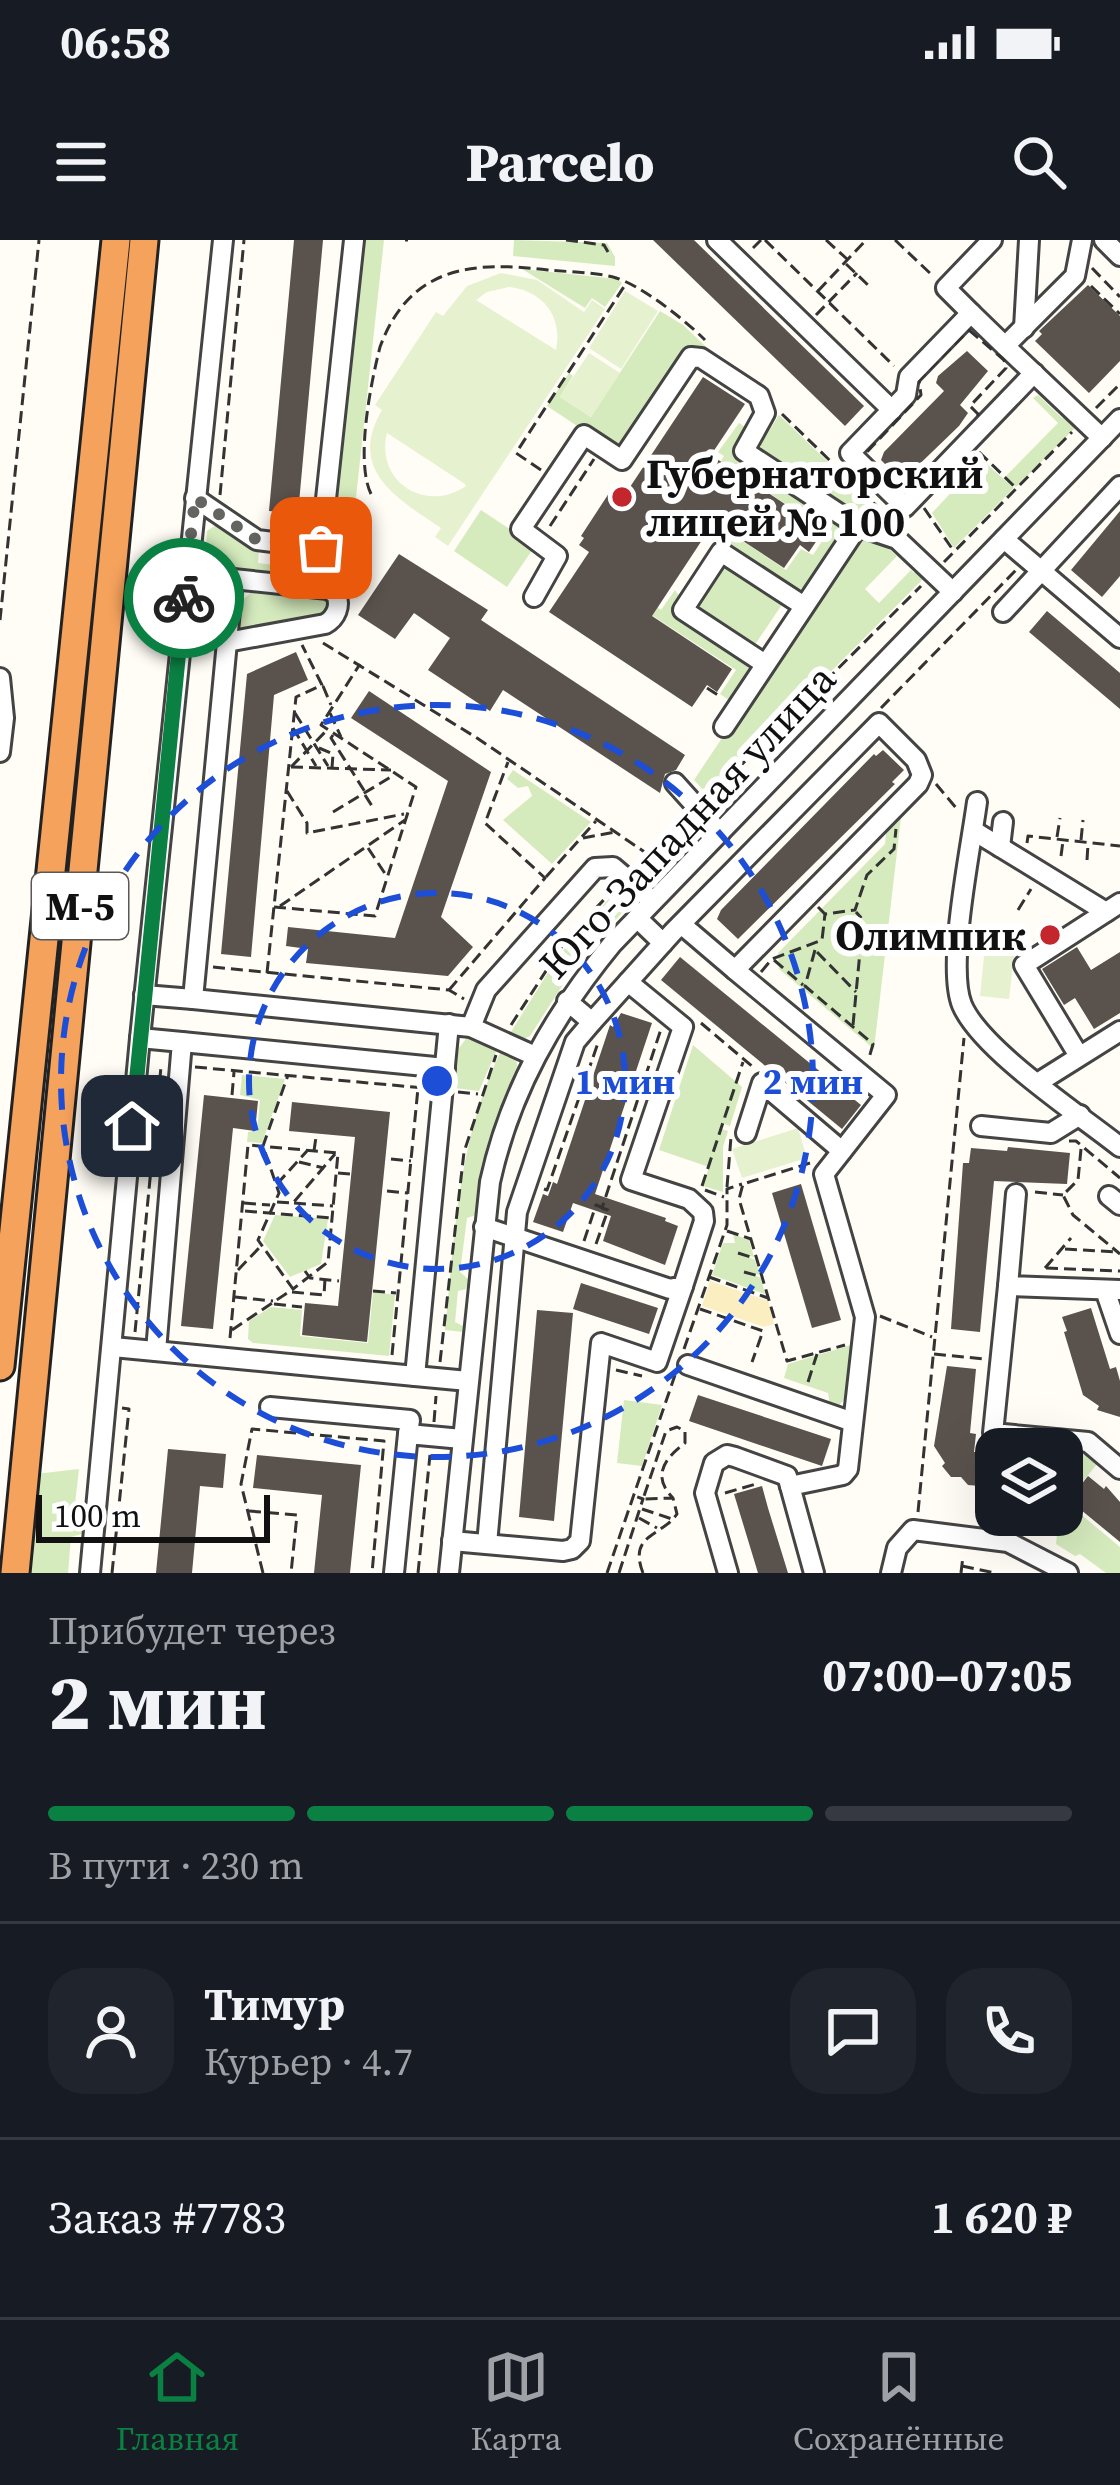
<!DOCTYPE html>
<html lang="ru">
<meta charset="utf-8">
<style>
:root{--surface:#171b24;--page:#20242c;--text:#f1f3f6;--muted:#9ea1a6;--line:#363941;--accent:#0b8043}
body{margin:0;font-family:"Source Serif 4",serif;background:var(--page);color:var(--text);height:100vh;display:flex;flex-direction:column;font-size:45px;white-space:nowrap}
*{box-sizing:border-box;margin:0}
p{font-size:39px;color:var(--muted)}
.icon{flex:none;width:66px;height:66px;fill:none;stroke:currentColor;stroke-width:2;stroke-linecap:round;stroke-linejoin:round}
.map{position:relative;height:1333px;overflow:hidden}
.panel{display:flex;flex-direction:column;background:var(--surface);flex:1}
.panel>*{flex:none}
.fabs{position:absolute;left:975px;top:1188px;display:grid;gap:24px}
.fabs a{display:grid;place-items:center;width:108px;height:108px;border-radius:24px;background:var(--surface);box-shadow:0 12px 48px #0002;font-size:60px}
.scale{position:absolute;left:36px;bottom:30px;width:234px;box-sizing:border-box;padding-left:12px;border:6px solid #111;border-top:0;font-size:33px;line-height:42px;white-space:nowrap;color:#111;-webkit-text-stroke:9px #fff;paint-order:stroke}
.pin{position:absolute;display:grid;place-items:center;width:102px;height:102px;color:#fff;margin:-51px;border-radius:24px;box-shadow:0 6px 18px #0006}
.courier{position:absolute;display:grid;place-items:center;width:120px;height:120px;margin:-60px;border:9px solid #0b8043;border-radius:50%;background:#fff;color:#222;box-shadow:0 3px 15px #0007}
.head em{font-style:normal;font-weight:800}
.head div{display:flex;flex-direction:column-reverse}
.head{display:flex;align-items:center;justify-content:space-between;height:204px;padding:0 48px}
h1{font-size:78px;font-weight:800;line-height:90px}
.bar{display:grid;grid-template-columns:repeat(4,1fr);gap:18px 12px;align-content:center;height:144px;padding:0 48px}
.bar i{height:15px;border-radius:9px;background:var(--line)}
.bar .active{background:var(--accent)}
.bar p{grid-column:span 4}
.line{display:flex;align-items:center;gap:30px;padding:0 48px;border-top:3px solid var(--line)}
.line div{flex:1}
.round{display:grid;place-items:center;flex:none;width:126px;height:126px;border-radius:36px;background:var(--page)}
.status{display:flex;justify-content:space-between;align-items:center;height:84px;padding:0 60px;background:var(--surface);direction:ltr}
.status svg{height:33px;fill:currentColor}
header{display:flex;justify-content:space-between;align-items:center;height:156px;padding:0 48px;background:var(--surface);font-size:54px;font-weight:800}
.dock{display:flex;justify-content:space-around;align-items:center;height:168px;border-top:3px solid var(--line);background:var(--surface);font-size:33px;color:var(--muted)}
.dock a{display:grid;justify-items:center;gap:6px}
.dock .active{color:var(--accent)}
.map>svg:first-child{display:block}
</style>
<div class="status"><b>06:58</b><svg viewBox="0 0 49 12"><path d="M0 12V9h3v3zM5 12V6h3v6zM10 12V3h3v9zM15 12V0h3v12zM26 1h20v11H26zM47 4h2v5h-2z"/></svg></div>
<header><svg class="icon" aria-label="menu" viewBox="0 0 24 24"><path d="M4 6h16M4 12h16M4 18h16"/></svg>Parcelo<svg class="icon" aria-label="search" viewBox="0 0 24 24"><circle cx="10" cy="10" r="6"/><path d="M15 15l6 6"/></svg></header>
<div class="map">
<svg width="1120" height="1333" viewBox="0 0 1120 1333">
<rect width="100%" height="100%" fill="#fffdf5"/>
<g fill="#d5ebbd">
<polygon points="360,0 384,0 347,340 325,341"/>
<polygon points="514,0 607,3 615,17 615,26 513,16"/>
<polygon points="522,29 617,39 622,43 605,67 592,58 585,68"/>
<polygon points="660,71 683,85 720,120 707,112 619,209 609,207 547,166 569,133 573,136 560,157 591,177"/>
<polygon points="1038,155 1062,178 1066,175 1077,186 1016,247 1006,236 1058,183 1033,158"/>
<polygon points="779,175 892,283 893,288 859,278 761,216 761,204"/>
<polygon points="739,183 746,188 732,212 841,286 841,292 804,347 797,350 723,304 726,298 683,269 687,264 786,330 801,309 813,315 828,292 721,221 724,216 718,212"/>
<polygon points="975,214 1014,248 954,308 932,273 959,244 957,230"/>
<polygon points="481,270 535,306 507,347 454,311"/>
<polygon points="219,283 259,310 258,323 314,330 312,343 205,329 207,291"/>
<polygon points="856,297 887,307 897,316 865,349 879,363 911,330 914,333 919,328 926,336 708,555 694,540"/>
<polygon points="725,324 785,360 752,409 694,367"/>
<polygon points="247,347 330,353 330,376 244,391 239,385 242,361 251,352"/>
<polygon points="630,349 661,370 675,350 681,359 673,374 746,422 749,431 729,460 720,454 736,430 624,357"/>
<polygon points="513,530 591,582 552,624 503,580 532,556 528,546 518,548 507,539"/>
<polygon points="902,569 874,809 779,729 778,713 885,604 887,584"/>
<polygon points="622,644 629,651 624,657 625,669 571,732 530,796 524,799 509,795 559,715"/>
<polygon points="468,796 498,807 479,851 454,848 459,808"/>
<polygon points="693,805 742,847 730,886 724,884 722,889 728,891 723,907 723,952 703,946 709,927 659,910"/>
<path d="M 502,809 L 516,818 L 517,826 L 489,904 L 476,975 L 467,978 L 460,1032 L 469,1040 L 466,1049 L 458,1051 L 455,1082 L 463,1086 L 463,1092 L 445,1090 C 455,993 458,897 502,809 Z"/>
<polygon points="242,835 285,839 262,903 247,902 248,892 257,891 260,860 240,855"/>
<polygon points="275,975 328,979 321,1024 290,1037 263,1001"/>
<polygon points="733,994 749,1000 754,1017 738,1013 755,1020 760,1035 744,1031 761,1038 765,1054 712,1035 723,1003 735,1003"/>
<polygon points="373,1052 395,1055 389,1116 253,1103 248,1099 249,1081 271,1067 302,1070 300,1096 368,1103"/>
<polygon points="851,1105 844,1160 838,1166 830,1165 828,1153 784,1138 788,1124"/>
<polygon points="624,1160 662,1165 642,1226 617,1223"/>
<polygon points="1066,1210 1085,1212 1097,1224 1066,1262 1120,1307 1120,1333 1106,1333 1080,1314 1075,1316 1056,1304"/>
<polygon points="79,1229 74,1273 82,1276 85,1286 82,1294 71,1297 68,1333 25,1333 36,1234"/>
</g>
<polygon fill="#fbeec1" points="710,1041 768,1061 774,1084 764,1087 702,1066"/>
<g fill="#e6f2cf" fill-rule="evenodd">
<path d="M 501,33 L 537,40 L 584,72 L 592,60 L 605,69 L 448,306 L 435,297 L 441,288 C 396,258 347,230 382,170 L 375,165 L 436,72 L 443,76 L 467,46 ZM 509,47 C 543,51 563,76 556,110 L 476,60 L 487,52 ZM 387,193 L 465,244 L 466,246 C 425,274 375,241 387,193 Z"/>
<polygon points="625,51 658,71 621,129 589,108"/>
<polygon points="589,113 620,133 591,177 560,157"/>
<polygon points="986,697 1016,700 1009,759 980,756"/>
<polygon points="798,888 807,918 742,938 732,909"/>
</g>
<g fill="#5a524d">
<polygon points="294,0 323,0 298,274 269,271"/>
<polygon points="653,0 694,0 864,166 845,186"/>
<polygon points="1088,45 1120,76 1120,121 1089,153 1035,101 1042,94 1039,91"/>
<polygon points="967,111 988,131 960,165 968,173 959,186 902,241 881,220 884,212 944,151 936,143 938,136"/>
<polygon points="703,137 745,164 711,215 824,290 809,312 800,305 784,328 714,282 652,376 732,429 717,452 707,445 692,467 549,372 589,312 579,305 584,298 581,296 613,247 617,250 621,244 628,250"/>
<polygon points="1120,271 1120,336 1102,357 1071,330"/>
<polygon points="399,314 488,370 481,380 685,515 676,530 665,534 660,553 503,450 490,471 428,430 450,398 414,373 395,399 358,375"/>
<polygon points="1047,371 1120,433 1120,469 1029,392"/>
<polygon points="296,412 308,440 274,455 251,717 221,714 247,434"/>
<polygon points="369,451 491,532 441,677 473,707 448,736 306,723 308,709 286,706 288,687 395,698 448,541 351,478"/>
<polygon points="883,510 904,530 892,542 895,544 738,699 717,679 721,670 874,514 876,516"/>
<polygon points="1077,707 1091,730 1120,712 1120,773 1094,789 1075,758 1064,765 1042,729"/>
<polygon points="680,717 861,865 842,889 661,740"/>
<polygon points="621,773 652,783 595,954 666,978 665,981 678,986 665,1025 603,1001 611,976 573,963 563,992 533,982 543,954 548,956 553,942 557,944 610,785 613,787"/>
<polygon points="204,855 258,861 255,891 233,888 213,1089 181,1086"/>
<polygon points="292,862 390,872 367,1102 302,1095 305,1063 338,1066 355,897 289,891"/>
<polygon points="1008,907 1070,913 1067,944 994,941 980,1092 951,1089 963,923 969,923 971,908 1007,911"/>
<polygon points="801,944 841,1080 812,1088 772,953"/>
<polygon points="581,1043 658,1068 649,1094 573,1069"/>
<polygon points="1091,1068 1110,1129 1116,1127 1120,1141 1120,1177 1097,1170 1099,1166 1083,1155 1064,1092 1067,1091 1062,1077"/>
<polygon points="537,1070 573,1073 554,1281 519,1277"/>
<polygon points="947,1126 976,1129 970,1193 976,1194 974,1212 996,1214 996,1242 980,1241 980,1246 968,1245 961,1237 951,1237 942,1226 945,1223 934,1206"/>
<polygon points="698,1155 831,1199 822,1226 689,1181"/>
<polygon points="168,1209 226,1214 223,1248 200,1246 192,1333 156,1333"/>
<polygon points="257,1215 361,1225 350,1333 314,1333 322,1255 253,1248"/>
<polygon points="1088,1236 1104,1249 1106,1246 1120,1262 1120,1302 1069,1260"/>
<polygon points="762,1246 768,1268 788,1333 758,1333 734,1254"/>
</g>
<g fill="none" stroke-linecap="round" stroke-linejoin="round">
<g stroke="#444" stroke-width="24">
<g id="minor">
<polyline points="717,0 892,170"/>
<polyline points="1082,0 1075,36 1005,106 1102,198"/>
<polyline points="1104,0 1120,16"/>
<polyline points="971,73 946,48 992,0"/>
<polyline points="1024,88 1029,0"/>
<polyline points="1005,106 971,73 909,137 906,155 850,213 905,267 1034,133"/>
<polyline points="195,258 257,300 321,308"/>
<polyline points="858,286 897,299 953,352"/>
<polyline points="1004,299 1120,398"/>
<polyline points="318,333 354,0"/>
<polyline points="534,357 557,316 521,289 584,195 622,220 691,117 701,118 759,156 765,173 744,211 858,286 724,487"/>
<polyline points="1003,372 1120,246"/>
<path d="M 227,402 L 325,384 C 336,378 341,366 336,354 L 328,349 L 233,339"/>
<polyline points="765,424 683,370 721,312 804,366"/>
<polyline points="0,438 4,478 0,512"/>
<polyline points="675,543 720,593"/>
<path d="M 977,562 C 971,608 946,726 962,765 C 981,810 1080,875 1120,907"/>
<polyline points="974,591 1106,672"/>
<polyline points="1000,607 1003,582"/>
<polyline points="637,678 663,703 673,692 879,483 916,520 922,535 918,544 735,730 681,684"/>
<polyline points="735,730 886,855 824,934 865,1077 848,1229 843,1235 790,1246 814,1333"/>
<polyline points="144,755 193,759 233,339 187,335"/>
<polyline points="193,759 471,787 535,816"/>
<polyline points="592,782 628,742"/>
<polyline points="471,787 486,750 595,628 613,627 653,661"/>
<polyline points="140,798 182,802 156,1111"/>
<polyline points="182,802 445,828"/>
<polyline points="1079,816 1024,725 1120,663"/>
<polyline points="1039,842 1120,791"/>
<polyline points="981,886 1051,893 1080,875"/>
<polyline points="746,893 762,843 842,911"/>
<polyline points="1016,954 1008,1046 1120,1050"/>
<polyline points="1109,956 1120,965"/>
<polyline points="484,987 670,1049 683,1046 704,981 703,972 689,959 631,940 683,787 628,742 663,703"/>
<polyline points="1008,1046 993,1193 1088,1202 1120,1229"/>
<polyline points="1105,1050 1120,1094"/>
<polyline points="113,1107 415,1136 449,784"/>
<polyline points="688,1125 853,1182"/>
<polyline points="415,1136 468,1141"/>
<polyline points="270,1167 410,1180 408,1194"/>
<polyline points="452,1301 563,1311 572,1309 580,1301 601,1103 657,1122 683,1046"/>
<polyline points="487,1304 517,972 575,802 592,782 567,761"/>
<polyline points="90,1333 140,798 223,0"/>
<polyline points="394,1333 408,1194 462,1199"/>
<path d="M 449,1333 L 490,942 C 510,851 553,776 612,704 L 1120,179"/>
<polyline points="728,1333 705,1253 714,1223 727,1215 735,1217 787,1236 790,1246"/>
<polyline points="891,1333 897,1308 913,1290 1008,1302 1068,1333"/>
</g>
</g>
<g stroke="#222" stroke-width="33">
<g id="highway">
<polyline points="0,1126 116,0"/>
<polyline points="15,1333 144,0"/>
</g>
</g>
<g stroke="#333" stroke-width="3" stroke-dasharray="12 6" stroke-linecap="butt">
<polyline points="405,0 408,0"/>
<polyline points="566,0 604,5 608,12"/>
<polyline points="765,0 894,126"/>
<polyline points="826,0 847,19"/>
<polyline points="895,0 933,36"/>
<polyline points="753,8 761,0"/>
<polyline points="846,24 868,45"/>
<polyline points="1092,28 1120,57"/>
<polyline points="1091,46 1120,74"/>
<polyline points="818,51 866,0"/>
<polyline points="816,75 857,33"/>
<polygon points="969,90 1004,120 1006,128 970,166 978,174 977,183 909,252 899,252 868,222 866,213 921,155 919,140"/>
<polyline points="1096,168 1120,144"/>
<polyline points="782,174 887,276"/>
<polyline points="979,212 1015,247"/>
<polyline points="541,230 516,213 625,45"/>
<path d="M 371,254 C 355,221 371,142 380,107 C 410,25 474,21 548,30 C 569,32 593,32 613,37 C 640,44 685,80 705,100"/>
<polyline points="220,255 244,0"/>
<polyline points="924,268 953,310"/>
<polyline points="693,277 718,294"/>
<polyline points="550,286 594,219"/>
<polyline points="944,322 1072,192"/>
<polyline points="0,380 39,0"/>
<polyline points="323,403 477,498 646,613"/>
<polyline points="323,446 331,465"/>
<polyline points="707,448 721,457"/>
<polyline points="881,468 1017,329"/>
<polyline points="295,473 328,526"/>
<polyline points="330,473 341,497"/>
<polyline points="293,488 316,526"/>
<polyline points="333,495 331,498 365,552"/>
<polyline points="319,508 333,514 332,528"/>
<polyline points="291,527 391,530"/>
<polyline points="291,527 326,491"/>
<polyline points="936,544 957,569"/>
<polyline points="287,551 307,583 307,593 404,574"/>
<polyline points="365,555 372,566"/>
<polyline points="711,555 921,346"/>
<polyline points="333,572 394,535"/>
<polyline points="1057,597 1060,578"/>
<polyline points="583,598 615,592"/>
<polyline points="1081,600 1083,580"/>
<polyline points="1027,603 1028,596 1120,606"/>
<polyline points="368,608 386,635"/>
<polyline points="1061,616 1063,601"/>
<polyline points="1087,620 1088,604"/>
<polyline points="637,625 687,578"/>
<polyline points="546,637 596,581"/>
<polyline points="280,666 405,580"/>
<polyline points="274,667 375,676 416,547 321,485 360,424"/>
<polyline points="818,667 825,674 855,670 867,635 894,609 896,589"/>
<polyline points="1018,670 1031,649"/>
<polyline points="815,710 805,746 873,804 869,818"/>
<polyline points="817,712 856,752"/>
<polyline points="774,720 803,745"/>
<polyline points="213,727 449,750 464,759"/>
<polyline points="761,732 772,719 822,700 825,674"/>
<polyline points="267,733 296,457 322,445 302,405"/>
<polyline points="449,750 545,638 485,583 508,522"/>
<polyline points="701,783 753,827"/>
<polyline points="511,785 566,700 614,649"/>
<polyline points="853,785 863,680 856,672"/>
<polyline points="195,827 424,848"/>
<polyline points="458,852 478,854"/>
<polyline points="232,855 234,832"/>
<polyline points="1069,901 1076,901 1120,938"/>
<polyline points="1081,909 1078,940 1063,955 1073,975 1120,1014"/>
<polyline points="314,911 316,897"/>
<polyline points="391,919 411,921"/>
<polyline points="299,922 324,928"/>
<polyline points="810,923 743,944 739,959 787,1121 845,1105"/>
<polyline points="338,933 350,934"/>
<polyline points="277,944 307,911"/>
<polyline points="702,946 743,822"/>
<polyline points="727,947 731,897"/>
<polyline points="544,949 547,950 598,803"/>
<polyline points="705,950 724,957"/>
<polyline points="387,951 408,953"/>
<polyline points="1035,952 1063,955"/>
<polyline points="277,962 293,963 335,914"/>
<polyline points="244,963 270,965"/>
<polyline points="294,963 333,966"/>
<polyline points="245,971 331,978"/>
<polyline points="727,991 751,999"/>
<polyline points="584,1001 596,965 601,967"/>
<polyline points="596,1004 608,970 602,968 661,789"/>
<polyline points="1065,1009 1116,1012"/>
<polyline points="738,1013 754,1018"/>
<polyline points="1045,1028 1071,998"/>
<polyline points="1046,1028 1120,1031"/>
<polyline points="238,1030 260,1007"/>
<polyline points="305,1031 310,1038 339,1041"/>
<polyline points="744,1032 759,1036"/>
<polyline points="709,1037 768,1058"/>
<polyline points="373,1051 396,1053"/>
<polyline points="292,1052 324,1055 325,1039"/>
<polyline points="235,1057 273,1061"/>
<polyline points="274,1064 302,1067"/>
<polyline points="700,1069 763,1091 752,1122"/>
<polyline points="880,1076 932,1097"/>
<polyline points="232,1090 293,1049 258,1000 279,953 263,906 288,835"/>
<polyline points="135,1092 161,827"/>
<polyline points="230,1098 248,905 338,913 328,1022 293,1049"/>
<polyline points="684,1109 727,985 727,949 742,944"/>
<polyline points="934,1114 984,1119"/>
<polyline points="392,1115 418,848"/>
<polyline points="440,1122 464,912 496,815"/>
<polyline points="616,1130 642,1136"/>
<polyline points="808,1142 817,1114"/>
<polyline points="434,1182 436,1156"/>
<polyline points="1062,1235 1064,1217"/>
<polyline points="725,1253 756,1244"/>
<polyline points="642,1269 672,1279"/>
<polyline points="249,1271 297,1275 291,1333"/>
<polyline points="918,1272 964,798"/>
<polyline points="639,1278 657,1288"/>
<polyline points="1056,1292 1058,1275"/>
<polyline points="962,1326 995,1333"/>
<polyline points="112,1333 129,1169 122,1168"/>
<polyline points="263,1333 241,1244 252,1189 384,1201 372,1333"/>
<polyline points="418,1333 430,1215"/>
<polyline points="607,1333 675,1135"/>
<polyline points="619,1333 643,1259 635,1256"/>
<path d="M 643,1333 C 628,1294 661,1297 677,1274 L 673,1258 L 643,1259 L 666,1191 L 677,1187 L 685,1191 L 685,1203 C 665,1218 651,1236 673,1258"/>
<polyline points="961,1333 963,1316"/>
</g>
<use href="#minor" stroke="#fff" stroke-width="18"/>
<use href="#highway" stroke="#f5a25d" stroke-width="27"/>
</g>
<g fill="none" stroke-linecap="round" stroke-linejoin="round">
<polyline stroke="#646461" stroke-width="12" stroke-dasharray="0 21.6" points="184,358 195,258 257,300 321,308"/>
<polyline stroke="#0b8043" stroke-width="15" points="132,886 184,358"/>
</g>
<g fill="none" stroke="#1d4ed8" stroke-width="6" stroke-dasharray="21 15">
<circle cx="437" cy="841" r="188"/>
<circle cx="437" cy="841" r="376"/>
</g>
<g fill="#c4262e" stroke="#fff" stroke-width="4.5">
<circle cx="622" cy="257" r="12"/>
<circle cx="1050" cy="695" r="12"/>
</g>
<g text-anchor="middle" stroke-width="12" stroke-linejoin="round" paint-order="stroke">
<rect fill="#fff" stroke="#585858" stroke-width="3" x="32" y="633" width="96" height="66" rx="9"/>
<g font-size="39" font-weight="bold" fill="#111">
<text x="80" y="680">М-5</text>
</g>
<g font-size="42" font-weight="bold" fill="#111" stroke="#fff" text-anchor="start">
<text x="646" y="248">Губернаторский<tspan x="646" dy="48">лицей № 100</tspan></text>
<text x="1026" y="710" text-anchor="end">Олимпик</text>
</g>
<g font-size="42" fill="#111" stroke="#fff">
<text transform="translate(687 581) rotate(-47)" y="15">Юго-Западная улица</text>
</g>
</g>
<circle cx="437" cy="841" r="18" fill="#1d4ed8" stroke="#fff" stroke-width="6"/>
<g font-size="36" text-anchor="middle" font-weight="bold" fill="#1d4ed8" stroke="#fff" stroke-width="12" stroke-linejoin="round" paint-order="stroke">
<text x="625" y="854">1 мин</text>
<text x="813" y="854">2 мин</text>
</g>
</svg>
<div class="fabs">
<a><svg class="icon" aria-label="layers" viewBox="0 0 24 24"><path d="M12 4l9 5-9 5-9-5zM3 14l9 5 9-5"/></svg></a>
</div>
<div class="scale">100 m</div>
<div class="pin" style="left:321px;top:308px;background:#ea580c"><svg class="icon" aria-label="bag" viewBox="0 0 24 24"><path d="M5 8h14l-1 12H6zM9 8a3 3 0 0 1 6 0"/></svg></div>
<div class="pin" style="left:132px;top:886px;background:#1f2937"><svg class="icon" aria-label="home" viewBox="0 0 24 24"><path d="M3 11l9-7 9 7M6 9v11h12V9"/></svg></div>
<div class="courier" style="left:184px;top:358px"><svg class="icon" aria-label="bike" viewBox="0 0 24 24"><circle cx="6" cy="16" r="4"/><circle cx="18" cy="16" r="4"/><path d="M6 16l4-8h5l3 8M10 8l3 8H6M13 5h3"/></svg></div>
</div>
<section class="panel">
<div class="head"><div><h1>2 мин</h1><p>Прибудет через</p></div><em>07:00–07:05</em></div>
<div class="bar"><i class="active"></i><i class="active"></i><i class="active"></i><i></i><p>В пути · 230 m</p></div>
<div class="line" style="height:216px"><a class="round"><svg class="icon" aria-label="person" viewBox="0 0 24 24"><circle cx="12" cy="8" r="4"/><path d="M4 21q1-7 8-7t8 7"/></svg></a><div><b>Тимур</b><p>Курьер · 4.7</p></div><a class="round"><svg class="icon" aria-label="chat" viewBox="0 0 24 24"><path d="M4 5h16v11H9l-5 4z"/></svg></a><a class="round"><svg class="icon" aria-label="phone" viewBox="0 0 24 24"><path d="M5 4h4l2 5-3 2q2 4 5 5l2-3 5 2v4C11 20 4 13 5 4z"/></svg></a></div>
<div class="line" style="height:156px"><div>Заказ #7783</div><b>1 620 ₽</b></div>
</section>
<nav class="dock">
<a class="active"><svg class="icon" aria-label="home" viewBox="0 0 24 24"><path d="M3 11l9-7 9 7M6 9v11h12V9"/></svg>Главная</a>
<a><svg class="icon" aria-label="map" viewBox="0 0 24 24"><path d="M3 6l6-2 6 2 6-2v14l-6 2-6-2-6 2zM9 4v14M15 6v14"/></svg>Карта</a>
<a><svg class="icon" aria-label="saved" viewBox="0 0 24 24"><path d="M7 4h10v16l-5-4-5 4z"/></svg>Сохранённые</a>
</nav>
